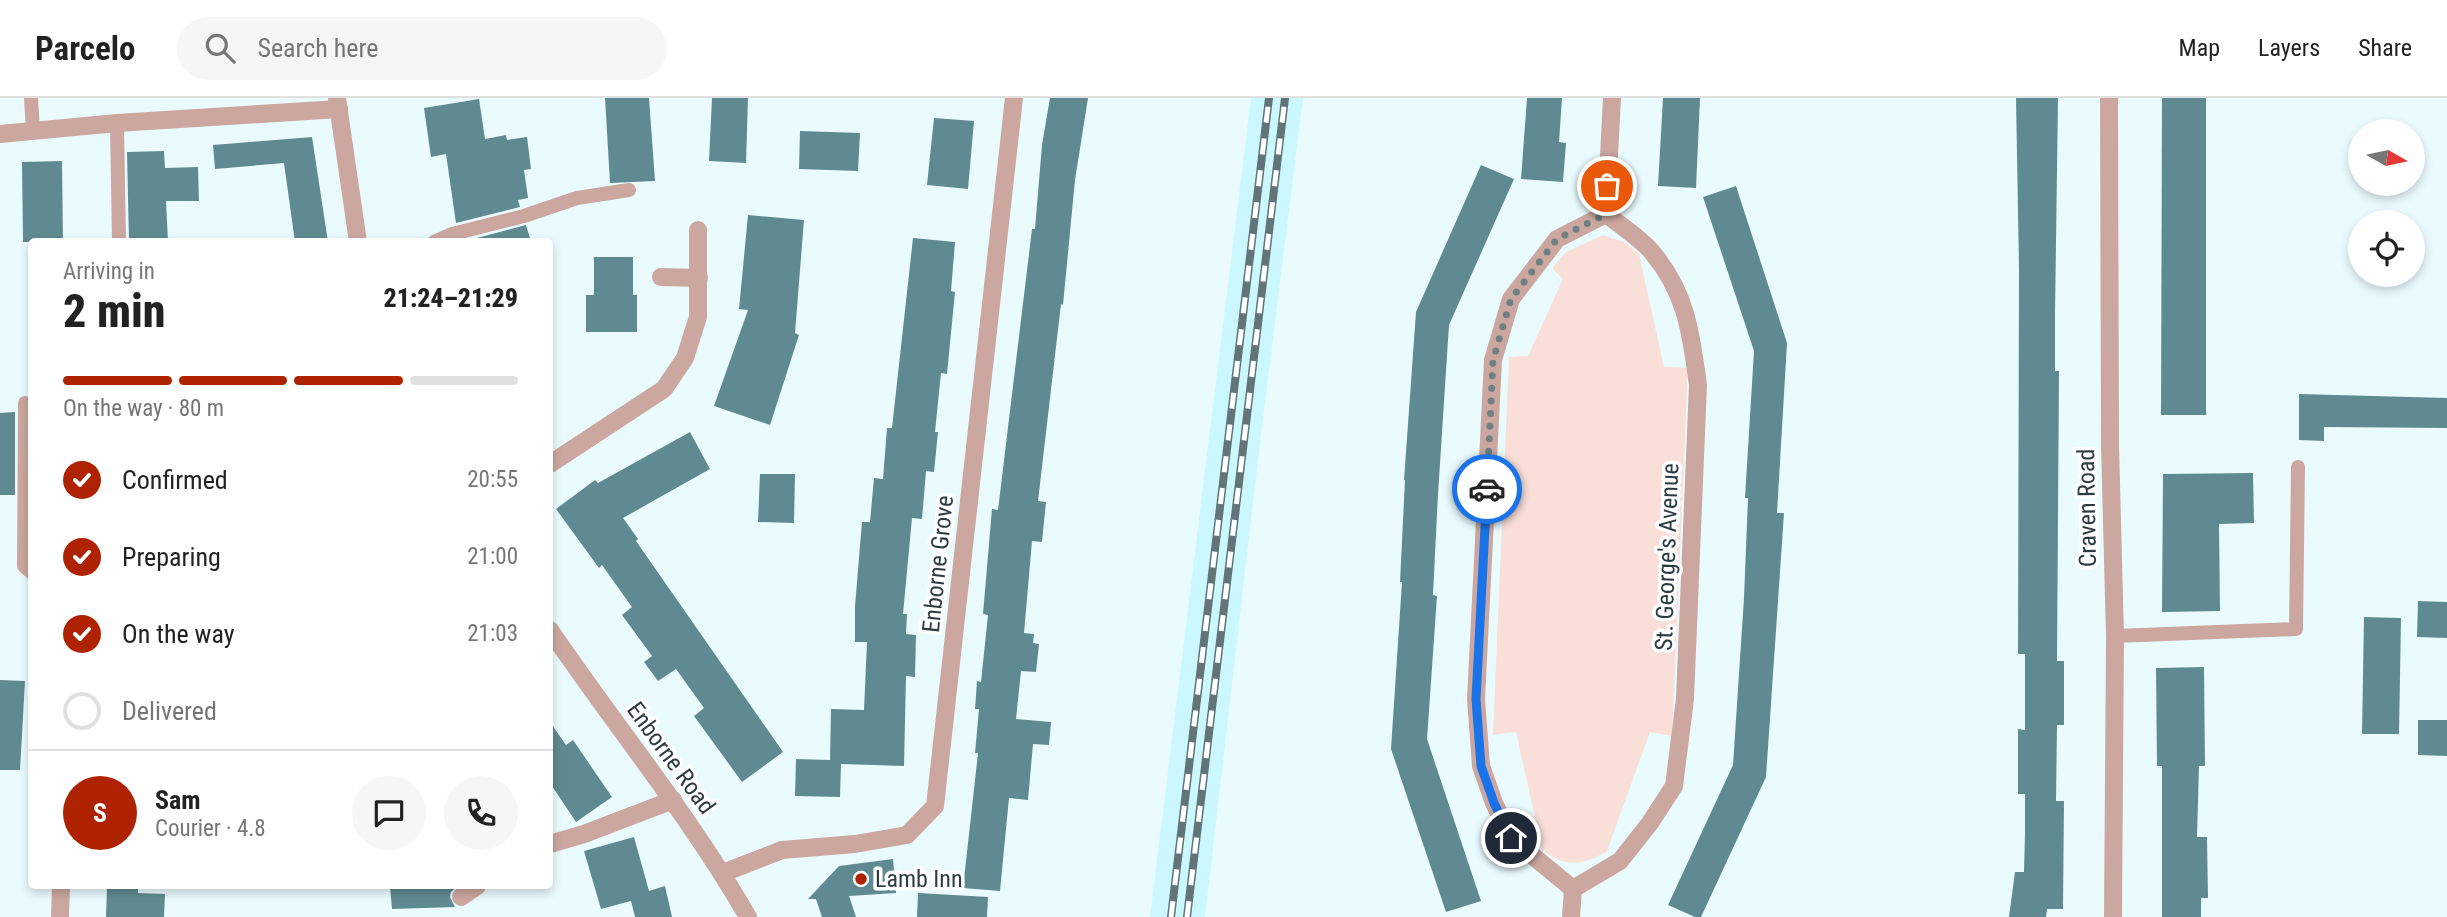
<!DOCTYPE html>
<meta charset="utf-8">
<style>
:root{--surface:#fff;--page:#f6f6f6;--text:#222;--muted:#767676;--line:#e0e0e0;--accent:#af2200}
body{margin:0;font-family:"Roboto Condensed",sans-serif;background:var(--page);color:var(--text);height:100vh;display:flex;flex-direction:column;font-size:26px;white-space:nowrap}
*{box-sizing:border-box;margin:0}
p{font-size:23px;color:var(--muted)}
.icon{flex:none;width:38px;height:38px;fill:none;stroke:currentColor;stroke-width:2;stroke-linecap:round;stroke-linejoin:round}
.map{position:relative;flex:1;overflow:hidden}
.side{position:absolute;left:28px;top:140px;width:525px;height:651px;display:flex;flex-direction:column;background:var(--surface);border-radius:7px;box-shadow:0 4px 10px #0003}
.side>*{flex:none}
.needle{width:46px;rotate:99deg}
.buttons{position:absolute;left:2348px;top:21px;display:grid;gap:14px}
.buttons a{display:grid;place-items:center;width:77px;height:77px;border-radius:50%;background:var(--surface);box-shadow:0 4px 10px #0003;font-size:35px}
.pin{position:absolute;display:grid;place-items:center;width:60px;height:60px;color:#fff;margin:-30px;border:4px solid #fff;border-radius:50%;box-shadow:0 2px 7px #0007}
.courier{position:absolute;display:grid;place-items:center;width:70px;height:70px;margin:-35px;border:5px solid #1a73e8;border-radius:50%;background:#fff;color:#222;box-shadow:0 2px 9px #0007}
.head em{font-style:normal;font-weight:800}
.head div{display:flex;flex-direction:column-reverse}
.head{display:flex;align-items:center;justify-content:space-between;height:119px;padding:0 35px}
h1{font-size:46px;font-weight:800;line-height:52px}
.bar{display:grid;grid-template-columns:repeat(4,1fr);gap:10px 7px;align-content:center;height:84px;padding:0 35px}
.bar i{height:9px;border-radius:5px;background:var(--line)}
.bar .active{background:var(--accent)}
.bar p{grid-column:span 4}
.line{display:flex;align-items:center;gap:18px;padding:0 35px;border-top:2px solid var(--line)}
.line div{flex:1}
.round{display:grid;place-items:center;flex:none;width:74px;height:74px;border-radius:37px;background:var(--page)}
ol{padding:0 35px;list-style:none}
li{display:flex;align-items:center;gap:21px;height:77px}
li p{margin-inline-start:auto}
li .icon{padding:7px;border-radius:50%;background:var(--accent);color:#fff;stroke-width:4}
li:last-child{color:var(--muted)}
li i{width:38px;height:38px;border:4px solid var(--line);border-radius:50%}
header{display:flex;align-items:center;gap:42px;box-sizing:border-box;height:98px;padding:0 35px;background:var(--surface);border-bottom:2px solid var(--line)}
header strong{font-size:33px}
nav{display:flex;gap:38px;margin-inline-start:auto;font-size:24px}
.search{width:490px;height:63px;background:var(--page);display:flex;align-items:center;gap:18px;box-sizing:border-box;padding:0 24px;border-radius:38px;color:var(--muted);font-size:26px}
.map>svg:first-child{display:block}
</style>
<header>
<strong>Parcelo</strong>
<div class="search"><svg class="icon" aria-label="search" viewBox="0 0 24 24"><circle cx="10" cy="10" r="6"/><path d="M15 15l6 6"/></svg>Search here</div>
<nav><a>Map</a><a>Layers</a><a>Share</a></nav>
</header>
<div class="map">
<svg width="2447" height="819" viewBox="0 0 2447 819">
<rect width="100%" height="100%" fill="#eafbff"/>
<polygon fill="#cbf7fe" points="1251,0 1303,0 1259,353 1205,819 1150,819"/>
<path fill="#fadfd8" d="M 1603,137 L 1624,144 L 1639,156 L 1664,269 L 1688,270 L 1672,638 L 1650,634 L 1607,753 C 1585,767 1564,771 1542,751 L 1516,634 L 1493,637 L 1509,259 L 1528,258 L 1563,181 L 1552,170 L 1566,154 Z"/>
<g fill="#608a91">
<polygon points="605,0 649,0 655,83 610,85"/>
<polygon points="712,0 748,0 746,65 709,63"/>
<polygon points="1050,0 1088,0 1075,82 1063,207 1061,206 1038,403 1046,404 1042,444 1032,443 1024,535 1034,536 1033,545 1039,546 1036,574 1021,573 1016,621 1051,624 1049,647 1033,646 1028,702 1009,700 1000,793 963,790 978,655 975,655 979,611 975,611 977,583 981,584 988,517 983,516 992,411 998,412 1032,131 1035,131 1042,47"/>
<polygon points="1527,0 1562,0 1559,44 1566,45 1563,84 1521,81"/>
<polygon points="1663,0 1700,0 1696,90 1658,88"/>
<polygon points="2016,0 2058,0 2055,217 2055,273 2059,273 2057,563 2064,563 2064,627 2057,627 2056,703 2064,703 2063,811 2047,811 2046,819 2009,819 2015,774 2024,774 2025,735 2025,696 2018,696 2018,631 2025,632 2025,556 2018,556 2019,171"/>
<polygon points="2162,0 2206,0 2206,317 2161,317"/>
<polygon points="479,1 485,41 506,37 507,42 527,39 531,71 524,72 528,100 518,102 520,109 456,125 446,56 431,59 424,10"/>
<polygon points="934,20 974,23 968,91 927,87"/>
<polygon points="800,33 860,35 858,73 799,71"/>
<polygon points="312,39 328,144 295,144 284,65 215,71 213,47"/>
<polygon points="164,53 165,70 198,69 199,103 166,103 168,144 129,144 127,54"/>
<polygon points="62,63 63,144 23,144 22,64"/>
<polygon points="1481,67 1514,81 1449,227 1438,396 1433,497 1437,498 1427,641 1481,803 1446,814 1391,651 1402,484 1400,484 1405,382 1404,382 1416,214"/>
<polygon points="1736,88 1787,245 1777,415 1784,415 1766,679 1701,819 1695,819 1668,807 1733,667 1744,500 1748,400 1745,400 1754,253 1703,99"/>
<polygon points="748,117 804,122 795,235 799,237 770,327 714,308 748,212 739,211"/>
<polygon points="526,127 531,144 462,144"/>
<polygon points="913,140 955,144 951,193 955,194 947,276 941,275 935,334 938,334 934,374 926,373 922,421 912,420 903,516 907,516 906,536 916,537 915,579 906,578 904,668 841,666 840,699 795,698 796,661 830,662 831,611 864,612 867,544 855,544 855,508 862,424 870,424 874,380 883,381 887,330 892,330"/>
<polygon points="594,159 633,159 633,197 637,197 637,234 586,234 586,197 594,197"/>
<polygon points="2299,296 2447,300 2447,330 2324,329 2324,343 2299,342"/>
<polygon points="15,314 15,397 0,397 0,315"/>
<polygon points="690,334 710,371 623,420 638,441 636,443 783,654 742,684 694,618 704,610 676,571 658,583 644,564 652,558 622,517 632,509 602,467 599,470 556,411 595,382 598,385"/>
<polygon points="2253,375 2254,425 2219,426 2220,513 2162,514 2163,376"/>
<polygon points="760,376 795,376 794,425 758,424"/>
<polygon points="2418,503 2447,504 2447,540 2417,539"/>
<polygon points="2364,519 2401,520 2399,636 2362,636"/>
<polygon points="2204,569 2205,668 2199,668 2197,739 2207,739 2208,800 2201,800 2201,819 2162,819 2162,668 2157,668 2156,570"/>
<polygon points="0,582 25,583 20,672 0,672"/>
<polygon points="2418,622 2447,622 2447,658 2418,657"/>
<polygon points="550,624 566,647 573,642 612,699 576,724 550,685"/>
<polygon points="634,739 649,793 665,788 672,819 635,819 631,803 601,811 584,753"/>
<polygon points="893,761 896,795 849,798 856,819 822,819 816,801 808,801 839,768"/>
<polygon points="107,788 138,788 138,795 165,796 164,819 106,819"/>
<polygon points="390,788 458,788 451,794 450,799 455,809 392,811"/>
<polygon points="918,795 988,799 987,819 917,819"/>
</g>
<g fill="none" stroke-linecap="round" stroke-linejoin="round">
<g stroke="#cba79f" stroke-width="14">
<polyline points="31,0 33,33"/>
<polyline points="117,25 119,144"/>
<polyline points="434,144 452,136 524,118 577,100 629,92"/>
<polyline points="25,305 24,468 32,475"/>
<polyline points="2115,538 2296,531 2298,369"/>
</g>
<g stroke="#cba79f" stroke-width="18">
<polyline points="337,0 358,144"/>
<polyline points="2109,0 2110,347 2115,538 2113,819"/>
<polyline points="0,36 117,25 339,11"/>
<polyline points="1606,116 1612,0"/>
<polyline points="661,179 699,180"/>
<polyline points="550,366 664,291 685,260 698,219 698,132"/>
<path d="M 550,532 C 615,628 690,718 748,819"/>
<polyline points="550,746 584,736 673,702"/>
<polyline points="723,775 782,752 855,746 907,737 935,708 1014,0"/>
<polyline points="1573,791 1511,740 1494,705 1481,668 1476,601 1493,262 1511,201 1557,141 1606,116"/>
<path d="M 1573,791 L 1620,763 L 1650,725 L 1674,688 L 1685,601 L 1698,287 C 1691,236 1687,196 1652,154 C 1640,140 1621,128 1606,116"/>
<polyline points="461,799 477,788"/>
<polyline points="60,819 61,788"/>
<polyline points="1571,819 1573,791"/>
</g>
<g stroke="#637478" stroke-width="8">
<g id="rail">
<polyline points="1171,819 1269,0"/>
<polyline points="1187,819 1285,0"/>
</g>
</g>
<use href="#rail" stroke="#fff" stroke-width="5" stroke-dasharray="16" stroke-linecap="butt"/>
</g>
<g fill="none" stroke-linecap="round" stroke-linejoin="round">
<polyline stroke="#6e8084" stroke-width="7" stroke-dasharray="0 12.6" points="1487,391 1493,262 1511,201 1557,141 1606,116 1607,88"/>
<polyline stroke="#1a73e8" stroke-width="9" points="1487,391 1476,601 1481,668 1494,705 1511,740"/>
</g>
<circle fill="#af2200" stroke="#fff" stroke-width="2.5" cx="861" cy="781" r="7"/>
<g text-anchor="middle" stroke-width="7" stroke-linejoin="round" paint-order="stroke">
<g font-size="24" fill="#2c3d41" stroke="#fff">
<text transform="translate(2087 410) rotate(-91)" y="8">Craven Road</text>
<text transform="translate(1667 459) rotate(-88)" y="8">St. George's Avenue</text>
<text transform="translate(938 466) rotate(-84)" y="8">Enborne Grove</text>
<text transform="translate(671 660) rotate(54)" y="8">Enborne Road</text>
</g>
<g font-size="24" fill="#2c3d41" stroke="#fff" text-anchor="start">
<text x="875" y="789">Lamb Inn</text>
</g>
</g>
</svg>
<div class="buttons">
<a><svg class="needle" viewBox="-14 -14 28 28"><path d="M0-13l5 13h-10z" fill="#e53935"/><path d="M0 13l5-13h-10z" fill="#767676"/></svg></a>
<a><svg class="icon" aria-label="locate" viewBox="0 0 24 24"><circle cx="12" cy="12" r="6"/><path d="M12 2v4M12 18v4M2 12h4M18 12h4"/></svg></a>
</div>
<div class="pin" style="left:1607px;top:88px;background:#ea580c"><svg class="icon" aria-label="bag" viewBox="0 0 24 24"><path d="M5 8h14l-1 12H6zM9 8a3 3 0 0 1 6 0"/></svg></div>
<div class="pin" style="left:1511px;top:740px;background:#1f2937"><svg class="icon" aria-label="home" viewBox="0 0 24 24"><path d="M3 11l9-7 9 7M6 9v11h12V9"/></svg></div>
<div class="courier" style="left:1487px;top:391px"><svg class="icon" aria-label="car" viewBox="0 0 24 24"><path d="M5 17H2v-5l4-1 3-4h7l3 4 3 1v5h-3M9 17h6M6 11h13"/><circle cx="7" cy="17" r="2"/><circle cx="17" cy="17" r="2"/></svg></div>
<section class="side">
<div class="head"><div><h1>2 min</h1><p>Arriving in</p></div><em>21:24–21:29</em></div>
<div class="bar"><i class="active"></i><i class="active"></i><i class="active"></i><i></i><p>On the way · 80 m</p></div>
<ol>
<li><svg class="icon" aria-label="check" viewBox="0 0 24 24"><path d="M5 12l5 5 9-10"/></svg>Confirmed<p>20:55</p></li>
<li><svg class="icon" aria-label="check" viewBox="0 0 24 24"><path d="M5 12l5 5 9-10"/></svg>Preparing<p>21:00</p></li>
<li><svg class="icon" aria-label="check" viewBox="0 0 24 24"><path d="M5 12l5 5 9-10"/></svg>On the way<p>21:03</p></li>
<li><i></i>Delivered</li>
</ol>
<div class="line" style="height:126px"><b class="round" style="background:var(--accent);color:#fff">S</b><div><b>Sam</b><p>Courier · 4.8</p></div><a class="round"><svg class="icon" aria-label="chat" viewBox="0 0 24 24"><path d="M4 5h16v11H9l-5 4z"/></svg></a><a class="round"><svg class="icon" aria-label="phone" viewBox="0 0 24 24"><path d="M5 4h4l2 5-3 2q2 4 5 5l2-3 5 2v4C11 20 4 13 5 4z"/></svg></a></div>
</section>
</div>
